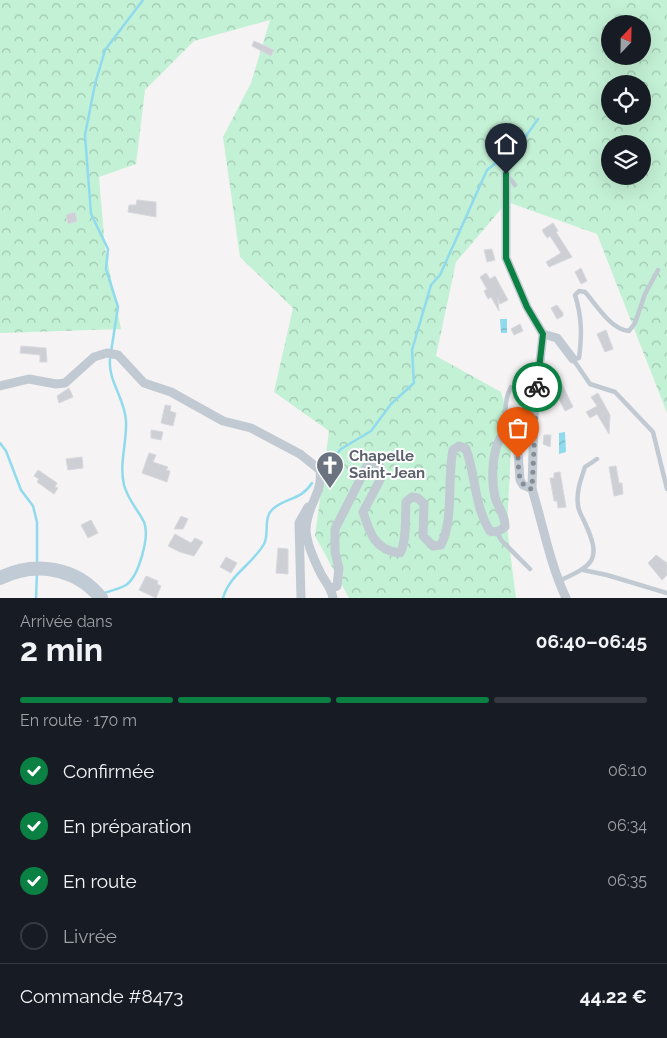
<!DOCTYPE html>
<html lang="fr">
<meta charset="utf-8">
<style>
:root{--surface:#171b24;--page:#242831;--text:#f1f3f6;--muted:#9ea1a6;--line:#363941;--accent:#0b8043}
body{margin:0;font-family:Raleway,sans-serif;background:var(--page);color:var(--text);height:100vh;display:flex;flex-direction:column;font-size:19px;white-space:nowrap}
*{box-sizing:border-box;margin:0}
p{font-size:16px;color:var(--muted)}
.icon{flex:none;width:28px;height:28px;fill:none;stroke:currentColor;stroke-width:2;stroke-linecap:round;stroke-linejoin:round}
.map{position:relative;height:598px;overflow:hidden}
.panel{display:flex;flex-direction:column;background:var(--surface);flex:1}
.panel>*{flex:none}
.needle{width:32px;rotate:22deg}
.controls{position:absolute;left:601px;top:15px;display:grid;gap:10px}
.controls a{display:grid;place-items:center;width:50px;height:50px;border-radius:50%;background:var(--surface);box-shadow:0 5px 20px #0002;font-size:25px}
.pin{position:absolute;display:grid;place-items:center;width:42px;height:42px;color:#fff;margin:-51px -21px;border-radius:50% 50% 50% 0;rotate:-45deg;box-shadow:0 0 5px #0007}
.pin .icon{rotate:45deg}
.courier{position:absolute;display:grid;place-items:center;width:50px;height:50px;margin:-25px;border:4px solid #0b8043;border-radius:50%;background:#fff;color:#222;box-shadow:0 1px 6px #0007}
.summary em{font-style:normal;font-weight:700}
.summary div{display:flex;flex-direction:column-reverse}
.summary{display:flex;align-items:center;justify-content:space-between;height:85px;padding:0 20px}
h1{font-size:32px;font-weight:700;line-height:38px}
.bar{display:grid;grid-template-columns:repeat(4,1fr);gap:8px 5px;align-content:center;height:60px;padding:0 20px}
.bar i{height:6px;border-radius:4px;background:var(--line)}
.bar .current{background:var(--accent)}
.bar p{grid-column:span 4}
.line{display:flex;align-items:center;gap:12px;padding:0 20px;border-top:1px solid var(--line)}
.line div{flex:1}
ol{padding:0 20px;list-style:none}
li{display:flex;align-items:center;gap:15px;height:55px}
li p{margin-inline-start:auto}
li .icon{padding:5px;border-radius:50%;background:var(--accent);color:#fff;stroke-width:4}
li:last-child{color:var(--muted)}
li i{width:28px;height:28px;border:2px solid var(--line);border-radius:50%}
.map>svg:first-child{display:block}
</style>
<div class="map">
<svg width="667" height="598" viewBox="0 0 667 598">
<defs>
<pattern id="forest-crowns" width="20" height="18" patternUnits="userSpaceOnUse" patternTransform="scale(1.25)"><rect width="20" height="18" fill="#c3f1d5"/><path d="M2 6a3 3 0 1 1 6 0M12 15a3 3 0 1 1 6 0" fill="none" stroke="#a0c6b0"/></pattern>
<pattern id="water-waves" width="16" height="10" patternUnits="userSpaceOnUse" patternTransform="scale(1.25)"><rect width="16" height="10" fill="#90daee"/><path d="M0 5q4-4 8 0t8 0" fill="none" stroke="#78b4c4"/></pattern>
</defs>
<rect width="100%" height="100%" fill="#f5f3f3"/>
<path fill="url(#forest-crowns)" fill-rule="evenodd" d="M 0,0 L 667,0 L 667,413 L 597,234 L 507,202 L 456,262 L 436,356 L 501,392 L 512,430 L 507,527 L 516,598 L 349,598 L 315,536 L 329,431 L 274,392 L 293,308 L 240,257 L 223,137 L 251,83 L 270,20 L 194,41 L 145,90 L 136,164 L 99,177 L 105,248 L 121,329 L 0,333 ZM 610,24 L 642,24 L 642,56 L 610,56 ZM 610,84 L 642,84 L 642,116 L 610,116 ZM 610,144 L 642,144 L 642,176 L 610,176 Z"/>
<g fill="url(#water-waves)">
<polygon points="500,319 507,319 507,333 501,333"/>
<polygon points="565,432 566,452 559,454 559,433"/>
</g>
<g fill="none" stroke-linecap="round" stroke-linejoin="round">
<g stroke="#90daee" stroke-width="2.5">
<polyline points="507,153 521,143 538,119"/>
<polyline points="111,352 118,307 106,269 108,249 91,214 85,135 95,84 105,50 143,0"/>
<polyline points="0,443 6,451 21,490 33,506 37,522 37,565"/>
<polyline points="329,462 341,449 371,431 391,404 414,383 412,350 431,285 440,275 487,170 497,162"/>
<path d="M 104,593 C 111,591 119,589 126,585 C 139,576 150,536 144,522 C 137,508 129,502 124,485 C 119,463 127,443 126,421 C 125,398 108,382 110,359"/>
<polyline points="36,598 37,572"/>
<path d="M 223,598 C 230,574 252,565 264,544 C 270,533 262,517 274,508 C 288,497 301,500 312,483"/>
</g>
</g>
<g fill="#cdcfd5" stroke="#d7d9de">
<polygon points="254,41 274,50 271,56 252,46"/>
<polygon points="137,200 156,202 156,217 128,212 129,205 136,205"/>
<polygon points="75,212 77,221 68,224 66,215"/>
<polygon points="553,223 558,231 556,232 572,257 549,267 546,262 561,253 550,236 547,238 542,230"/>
<polygon points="492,249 495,260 487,262 484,250"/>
<polygon points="581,268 587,281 581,284 575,272"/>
<polygon points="486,273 490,279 495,276 508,300 500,304 498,298 499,311 491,297 488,299 484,291 487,289 480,277"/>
<polygon points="557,305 563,313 563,316 557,319 551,308"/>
<polygon points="520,324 523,331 514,335 511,329"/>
<polygon points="606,330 613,349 605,352 597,334"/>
<polygon points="21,346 46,348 47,362 40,362 40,355 20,353"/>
<polygon points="562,384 573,407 565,411 558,397 549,401 544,392"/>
<polygon points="69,388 73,397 59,403 57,396"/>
<polygon points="598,393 610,415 609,434 597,414 590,418 586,412 597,406 591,397"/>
<polygon points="165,405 171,406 170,411 176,413 173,426 161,423"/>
<polygon points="151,430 163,432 161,440 151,438"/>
<polygon points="544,435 551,435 550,447 543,444"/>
<polygon points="149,453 156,455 153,462 168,467 166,470 170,471 167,482 142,473"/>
<polygon points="82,457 83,468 68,470 66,459"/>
<polygon points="616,466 619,483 622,483 623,494 614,496 609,467"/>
<polygon points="38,470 57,483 55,487 58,488 54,494 37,482 39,479 34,476"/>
<polygon points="560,472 566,507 558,508 557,501 554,501 550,478 554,478 554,473"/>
<circle cx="330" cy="478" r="4"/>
<polygon points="181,516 188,519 183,529 174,529"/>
<polygon points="91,520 98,533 88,538 81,525"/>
<polygon points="175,534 191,543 195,538 203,542 194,556 180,552 168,546"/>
<polygon points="278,548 288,549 288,574 276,573"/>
<polygon points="656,555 667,563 667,575 662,580 648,563"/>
<polygon points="226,557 237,563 231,573 220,567"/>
<polygon points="146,576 158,581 157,584 161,586 156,598 139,590"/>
</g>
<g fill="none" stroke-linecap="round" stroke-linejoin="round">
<g stroke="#c1cad2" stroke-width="4.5">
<polyline points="507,175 515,185"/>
<path d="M 658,270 L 645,294 L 635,323 L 629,331 C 611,330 596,304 585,292 L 579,291 L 575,295 C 582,317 582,335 579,358 L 573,359 L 590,384 L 615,392 L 653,432 L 667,489"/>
<path d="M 507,430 C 505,417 504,399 511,387"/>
<polyline points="497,532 501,540 530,569"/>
<polyline points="583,570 607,575 667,593"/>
<path d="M 559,581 C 594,565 602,560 585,523 C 583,518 578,511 578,505 C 576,492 581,479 585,467 L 597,459"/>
</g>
<g stroke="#c1cad2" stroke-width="9">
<polyline points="543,334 557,338 573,359"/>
<path d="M 0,386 L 29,379 L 56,384 L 65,383 L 94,357 L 107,353 L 118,355 L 144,383 L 171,392 L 223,421 L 251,428 L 300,454 L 320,470 C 323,494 307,504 306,529 C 306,542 315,562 321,574 C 326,583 331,587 333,598"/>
<path d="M 532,489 C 543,525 550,564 566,598"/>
<path d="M 332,588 L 337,586 L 339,568 L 335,552 L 335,529 L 368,464 L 374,461 L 381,468 L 380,480 L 363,512 C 370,534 375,550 400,553 C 407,542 405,517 406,502 L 412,497 L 418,498 L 424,504 L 423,536 L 433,546 L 441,545 C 454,520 447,478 453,450 L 459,446 L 466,449 C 476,476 474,506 490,531 L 497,532 L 505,527 C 505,512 498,509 495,497 C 491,479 491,443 507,430 L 515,433 L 517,438 L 520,480 L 523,485 L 532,489 L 534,416 L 543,334 L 527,307 L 506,258 L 506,174"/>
<polyline points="301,598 299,523 308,507"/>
</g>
<path stroke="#c1cbd6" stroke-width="14" d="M 0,578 C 35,561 76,567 101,598"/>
</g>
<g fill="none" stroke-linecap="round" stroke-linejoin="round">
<path stroke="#868d94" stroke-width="5" stroke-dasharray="0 9" d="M 518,458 C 519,470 517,486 532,489 L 537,387"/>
<polyline stroke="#0b8043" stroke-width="6" points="506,174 506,258 527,307 543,334 537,387"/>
</g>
<defs>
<g id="church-pin" transform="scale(1.4375)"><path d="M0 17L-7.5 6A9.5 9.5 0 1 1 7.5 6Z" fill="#6b7280" stroke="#fff"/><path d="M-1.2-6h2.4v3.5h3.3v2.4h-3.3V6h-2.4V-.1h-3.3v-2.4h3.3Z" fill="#fff"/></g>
</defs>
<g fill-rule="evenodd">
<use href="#church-pin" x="330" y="465"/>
</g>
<g text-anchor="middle" stroke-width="4" stroke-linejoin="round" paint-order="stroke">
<g font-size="15" font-weight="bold" fill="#5b616d" stroke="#fff" text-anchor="start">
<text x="349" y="461">Chapelle<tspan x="349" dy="17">Saint-Jean</tspan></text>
</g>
</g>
</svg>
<div class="controls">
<a><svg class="needle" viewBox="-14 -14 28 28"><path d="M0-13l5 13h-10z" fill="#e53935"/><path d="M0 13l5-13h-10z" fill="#9ea1a6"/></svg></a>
<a><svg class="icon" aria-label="locate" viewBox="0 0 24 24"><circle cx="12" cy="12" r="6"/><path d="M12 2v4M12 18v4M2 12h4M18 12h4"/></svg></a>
<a><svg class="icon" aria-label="layers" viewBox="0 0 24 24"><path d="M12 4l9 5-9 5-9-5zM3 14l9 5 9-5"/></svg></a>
</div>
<div class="pin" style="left:518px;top:458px;background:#ea580c"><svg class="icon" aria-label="bag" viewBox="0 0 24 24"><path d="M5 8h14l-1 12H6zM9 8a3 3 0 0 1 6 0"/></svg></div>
<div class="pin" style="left:506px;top:174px;background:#1f2937"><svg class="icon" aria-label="home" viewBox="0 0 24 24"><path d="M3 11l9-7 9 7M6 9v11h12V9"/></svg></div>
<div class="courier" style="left:537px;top:387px"><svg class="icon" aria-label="bike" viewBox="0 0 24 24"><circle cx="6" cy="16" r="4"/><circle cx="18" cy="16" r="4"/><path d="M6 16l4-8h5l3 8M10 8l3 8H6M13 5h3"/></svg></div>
</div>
<section class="panel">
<div class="summary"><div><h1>2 min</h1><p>Arrivée dans</p></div><em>06:40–06:45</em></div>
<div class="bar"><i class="current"></i><i class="current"></i><i class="current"></i><i></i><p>En route · 170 m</p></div>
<ol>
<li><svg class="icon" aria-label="check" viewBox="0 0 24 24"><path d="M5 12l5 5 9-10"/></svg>Confirmée<p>06:10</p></li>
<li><svg class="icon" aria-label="check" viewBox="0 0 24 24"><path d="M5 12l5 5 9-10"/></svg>En préparation<p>06:34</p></li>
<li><svg class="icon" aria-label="check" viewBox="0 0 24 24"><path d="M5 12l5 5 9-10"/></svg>En route<p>06:35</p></li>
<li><i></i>Livrée</li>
</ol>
<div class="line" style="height:65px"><div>Commande #8473</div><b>44.22 €</b></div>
</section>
